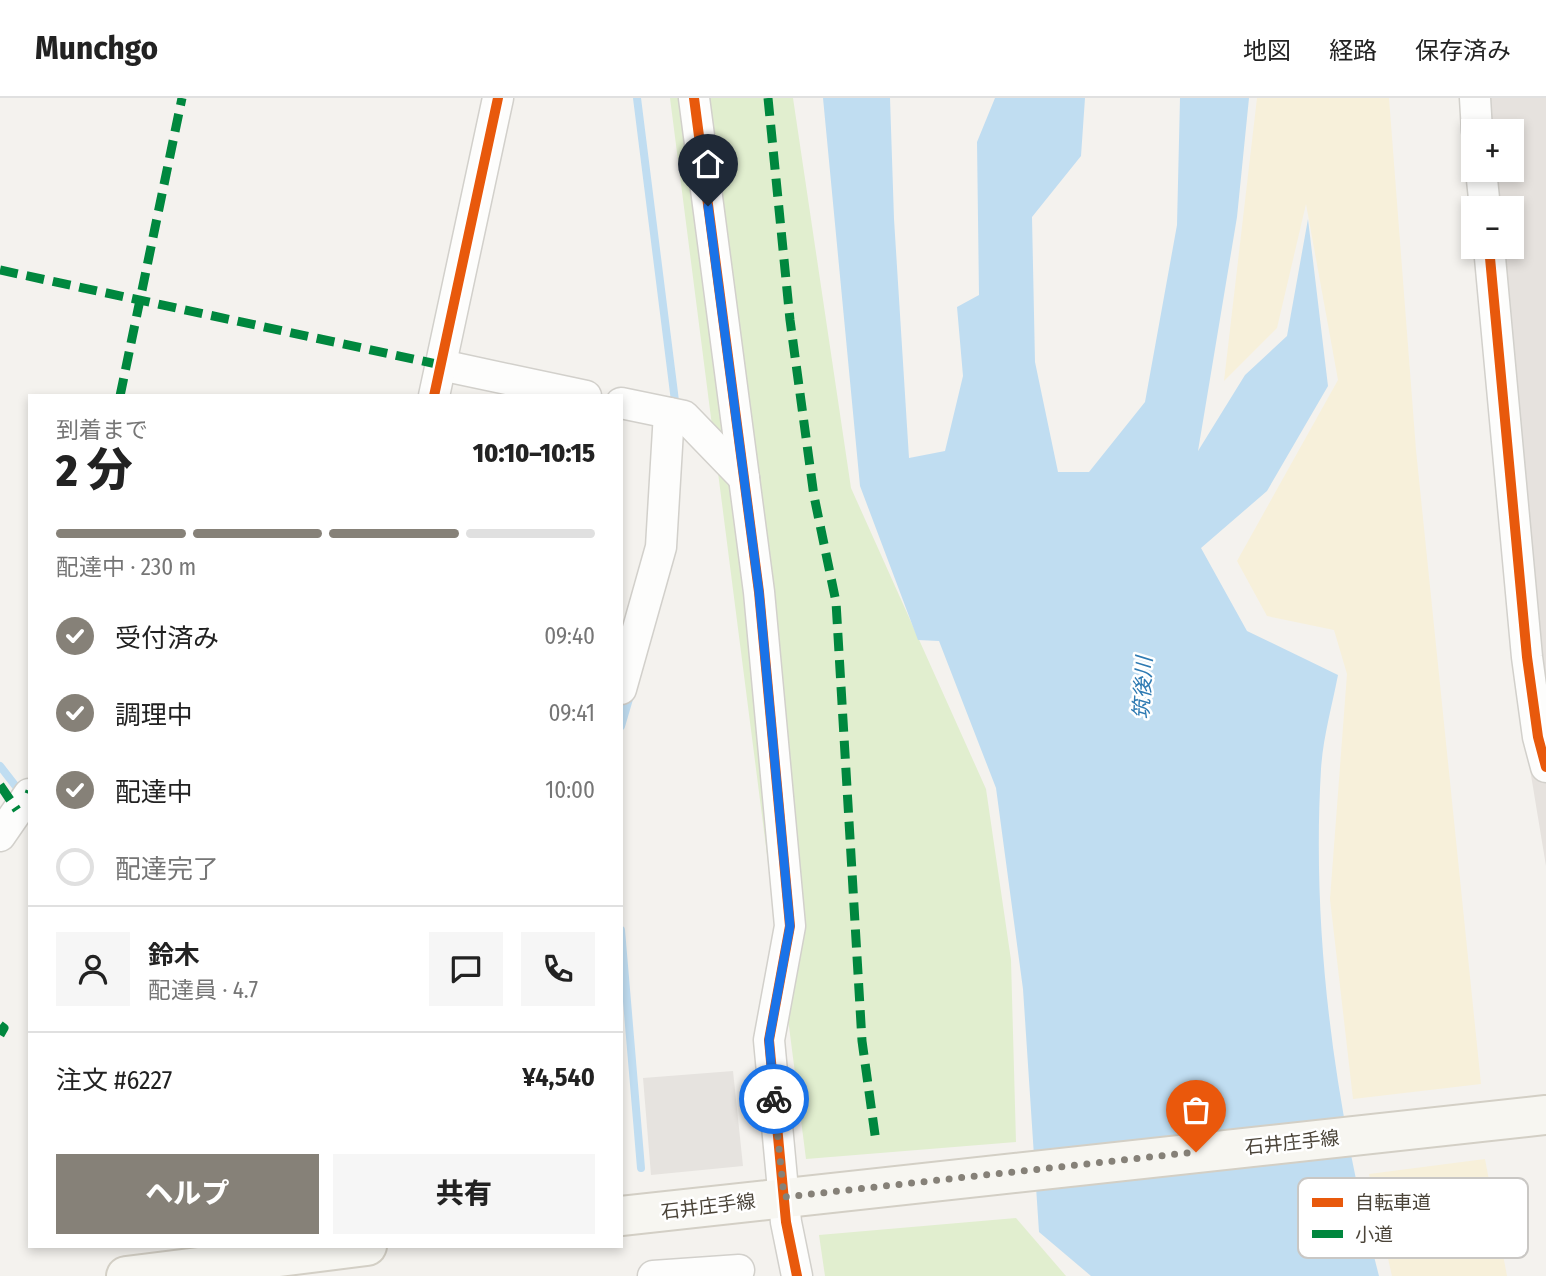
<!DOCTYPE html>
<html lang="ja">
<meta charset="utf-8">
<style>
:root{--surface:#fff;--page:#f6f6f6;--text:#222;--muted:#767676;--line:#e0e0e0;--accent:#868178}
body{margin:0;font-family:"Fira Sans Condensed","Noto Sans JP",sans-serif;background:var(--page);color:var(--text);height:100vh;display:flex;flex-direction:column;font-size:26px;white-space:nowrap}
*{box-sizing:border-box;margin:0}
p{font-size:23px;color:var(--muted)}
.icon{flex:none;width:38px;height:38px;fill:none;stroke:currentColor;stroke-width:2;stroke-linecap:round;stroke-linejoin:round}
.map{position:relative;flex:1;overflow:hidden}
.drawer{position:absolute;left:28px;top:296px;width:595px;height:854px;display:flex;flex-direction:column;background:var(--surface);border-radius:0px;box-shadow:0 4px 10px #0003}
.drawer>*{flex:none}
.fabs{position:absolute;left:1461px;top:21px;display:grid;gap:14px}
.fabs a{display:grid;place-items:center;width:63px;height:63px;border-radius:0px;background:var(--surface);box-shadow:0 4px 10px #0003;font-size:35px}
.pin{position:absolute;display:grid;place-items:center;width:60px;height:60px;color:#fff;margin:-72px -30px;border-radius:50% 50% 50% 0;rotate:-45deg;box-shadow:0 0 7px #0007}
.pin .icon{rotate:45deg}
.courier{position:absolute;display:grid;place-items:center;width:70px;height:70px;margin:-35px;border:5px solid #1a73e8;border-radius:50%;background:#fff;color:#222;box-shadow:0 2px 9px #0007}
.headline em{font-style:normal;font-weight:800}
.headline div{display:flex;flex-direction:column-reverse}
.headline{display:flex;align-items:center;justify-content:space-between;height:119px;padding:0 28px}
h1{font-size:46px;font-weight:800;line-height:52px}
.bar{display:grid;grid-template-columns:repeat(4,1fr);gap:10px 7px;align-content:center;height:84px;padding:0 28px}
.bar i{height:9px;border-radius:5px;background:var(--line)}
.bar .active{background:var(--accent)}
.bar p{grid-column:span 4}
.line{display:flex;align-items:center;gap:18px;padding:0 28px;border-top:2px solid var(--line)}
.line div{flex:1}
.round{display:grid;place-items:center;flex:none;width:74px;height:74px;border-radius:0px;background:var(--page)}
ol{padding:0 28px;list-style:none}
li{display:flex;align-items:center;gap:21px;height:77px}
li p{margin-inline-start:auto}
li .icon{padding:7px;border-radius:50%;background:var(--accent);color:#fff;stroke-width:4}
li:last-child{color:var(--muted)}
li i{width:38px;height:38px;border:4px solid var(--line);border-radius:50%}
.primary-button{display:flex;gap:14px;margin-top:auto;padding:14px 28px}
.primary-button a{flex:1;height:80px;border-radius:0px;background:var(--accent);color:#fff;font-size:28px;font-weight:800;line-height:80px;text-align:center}
.primary-button a+a{background:var(--page);color:var(--text)}
header{display:flex;align-items:center;gap:42px;box-sizing:border-box;height:98px;padding:0 35px;background:var(--surface);border-bottom:2px solid var(--line)}
header strong{font-size:33px}
nav{display:flex;gap:38px;margin-inline-start:auto;font-size:24px}
.map>svg:first-child{display:block}
</style>
<header>
<strong>Munchgo</strong>
<nav><a>地図</a><a>経路</a><a>保存済み</a></nav>
</header>
<div class="map">
<svg width="1546" height="1178" viewBox="0 0 1546 1178">
<rect width="100%" height="100%" fill="#f4f2ee"/>
<path fill="#e6e2de" fill-rule="evenodd" d="M 1464,0 L 1546,0 L 1546,768 L 1529,665 L 1496,373 L 1477,149 L 1512,149 L 1512,110 L 1474,110 ZM 1474,33 L 1512,33 L 1512,72 L 1474,72 Z"/>
<g fill="#e1eecf">
<polygon points="670,0 793,0 851,390 986,691 1011,862 1016,1044 806,1061"/>
<polygon points="1016,1120 1066,1178 825,1178 819,1137"/>
</g>
<g fill="#f7f0da">
<polygon points="1257,0 1389,0 1416,352 1481,986 1353,1001 1330,801 1347,576 1334,532 1267,518 1237,463 1338,282 1306,106 1277,230 1224,283"/>
<polygon points="1485,1061 1507,1178 1392,1178 1369,1076"/>
</g>
<polygon fill="#e6e3df" points="733,973 743,1068 651,1077 643,980"/>
<path fill="#c0ddf1" d="M 823,0 L 890,0 L 894,121 L 909,360 L 945,353 L 963,278 L 957,209 L 979,197 L 977,44 L 995,0 L 1085,0 L 1081,58 L 1032,119 L 1035,264 L 1058,374 L 1089,374 L 1145,304 L 1177,127 L 1180,0 L 1249,0 L 1237,119 L 1198,353 L 1245,277 L 1287,238 L 1308,121 L 1328,288 L 1267,393 L 1201,450 L 1247,533 L 1338,577 C 1332,608 1323,640 1321,671 C 1311,841 1336,1014 1379,1178 L 1091,1178 L 1039,1134 L 1023,891 L 996,690 L 939,543 L 918,542 L 860,388 Z"/>
<g fill="none" stroke-linecap="round" stroke-linejoin="round">
<g stroke="#c0ddf1" stroke-width="8">
<polyline points="637,0 676,311"/>
<polyline points="621,628 631,594"/>
<polyline points="0,668 21,695"/>
<polyline points="621,832 641,1070"/>
</g>
<g stroke="#d2d0cb" stroke-width="33">
<g id="street">
<polyline points="694,0 759,494 790,828 769,942 786,1124 797,1178"/>
<polyline points="1475,0 1477,33"/>
<polyline points="1481,72 1485,110"/>
<polyline points="1489,149 1527,559 1538,639 1546,669"/>
<polyline points="441,267 586,298"/>
<polyline points="434,298 498,0"/>
<polyline points="621,305 684,318 744,380"/>
<polyline points="621,591 661,449 669,315"/>
<polyline points="0,738 29,696"/>
<polyline points="653,1178 739,1172"/>
</g>
</g>
<g stroke="#d3cfc5" stroke-width="42">
<g id="secondary">
<polyline points="621,1118 1546,1017"/>
<polyline points="126,1178 367,1148"/>
</g>
</g>
<use href="#street" stroke="#fdfdfc" stroke-width="30"/>
<use href="#secondary" stroke="#f7f6f1" stroke-width="38"/>
<g stroke="#00873e" stroke-width="9" stroke-dasharray="18 9" stroke-linecap="butt">
<polyline points="768,0 790,222 814,398 836,504 862,943 876,1044"/>
<polyline points="0,172 441,267"/>
<polyline points="120,298 182,0"/>
<polyline points="0,687 17,712"/>
<polyline points="29,696 30,693"/>
<polyline points="0,927 4,930 0,937"/>
</g>
<g stroke="#fff" stroke-width="15">
<g id="cycleway">
<polyline points="694,0 759,494 790,828 769,942 786,1124 797,1178"/>
<polyline points="1489,149 1527,559 1538,639 1546,669"/>
<polyline points="434,298 498,0"/>
</g>
</g>
<use href="#cycleway" stroke="#e8590c" stroke-width="10"/>
</g>
<g fill="none" stroke-linecap="round" stroke-linejoin="round">
<polyline stroke="#868178" stroke-width="7" stroke-dasharray="0 12.6" points="774,1001 784,1099 1196,1054"/>
<polyline stroke="#1a73e8" stroke-width="9" points="708,108 759,494 790,828 769,942 774,1001"/>
</g>
<g text-anchor="middle" stroke-width="5" stroke-linejoin="round" paint-order="stroke">
<g font-size="19" fill="#4b4439" stroke="#fff">
<text transform="translate(1292 1044) rotate(-6)" y="7">石井庄手線</text>
<text transform="translate(708 1108) rotate(-7)" y="7">石井庄手線</text>
</g>
<g font-size="21" font-style="italic" fill="#2e7ab2" stroke="#fff">
<text transform="translate(1143 590) rotate(-87)" y="7">筑後川</text>
</g>
</g>
<rect x="1298" y="1080" width="230" height="80" rx="10" fill="#fff" stroke="#c9c7c4" stroke-width="2"/>
<rect x="1312" y="1100" width="31" height="9" fill="#e8590c"/>
<rect x="1312" y="1132" width="31" height="8" fill="#00873e"/>
<g font-size="19" fill="#4b4439">
<text x="1355" y="1111">自転車道</text>
<text x="1355" y="1143">小道</text>
</g>
</svg>
<div class="fabs">
<a>+</a>
<a>−</a>
</div>
<div class="pin" style="left:1196px;top:1054px;background:#ea580c"><svg class="icon" aria-label="bag" viewBox="0 0 24 24"><path d="M5 8h14l-1 12H6zM9 8a3 3 0 0 1 6 0"/></svg></div>
<div class="pin" style="left:708px;top:108px;background:#1f2937"><svg class="icon" aria-label="home" viewBox="0 0 24 24"><path d="M3 11l9-7 9 7M6 9v11h12V9"/></svg></div>
<div class="courier" style="left:774px;top:1001px"><svg class="icon" aria-label="bike" viewBox="0 0 24 24"><circle cx="6" cy="16" r="4"/><circle cx="18" cy="16" r="4"/><path d="M6 16l4-8h5l3 8M10 8l3 8H6M13 5h3"/></svg></div>
<section class="drawer">
<div class="headline"><div><h1>2 分</h1><p>到着まで</p></div><em>10:10–10:15</em></div>
<div class="bar"><i class="active"></i><i class="active"></i><i class="active"></i><i></i><p>配達中 · 230 m</p></div>
<ol>
<li><svg class="icon" aria-label="check" viewBox="0 0 24 24"><path d="M5 12l5 5 9-10"/></svg>受付済み<p>09:40</p></li>
<li><svg class="icon" aria-label="check" viewBox="0 0 24 24"><path d="M5 12l5 5 9-10"/></svg>調理中<p>09:41</p></li>
<li><svg class="icon" aria-label="check" viewBox="0 0 24 24"><path d="M5 12l5 5 9-10"/></svg>配達中<p>10:00</p></li>
<li><i></i>配達完了</li>
</ol>
<div class="line" style="height:126px"><a class="round"><svg class="icon" aria-label="person" viewBox="0 0 24 24"><circle cx="12" cy="8" r="4"/><path d="M4 21q1-7 8-7t8 7"/></svg></a><div><b>鈴木</b><p>配達員 · 4.7</p></div><a class="round"><svg class="icon" aria-label="chat" viewBox="0 0 24 24"><path d="M4 5h16v11H9l-5 4z"/></svg></a><a class="round"><svg class="icon" aria-label="phone" viewBox="0 0 24 24"><path d="M5 4h4l2 5-3 2q2 4 5 5l2-3 5 2v4C11 20 4 13 5 4z"/></svg></a></div>
<div class="line" style="height:91px"><div>注文 #6227</div><b>¥4,540</b></div>
<div class="primary-button"><a>ヘルプ</a><a>共有</a></div>
</section>
</div>
